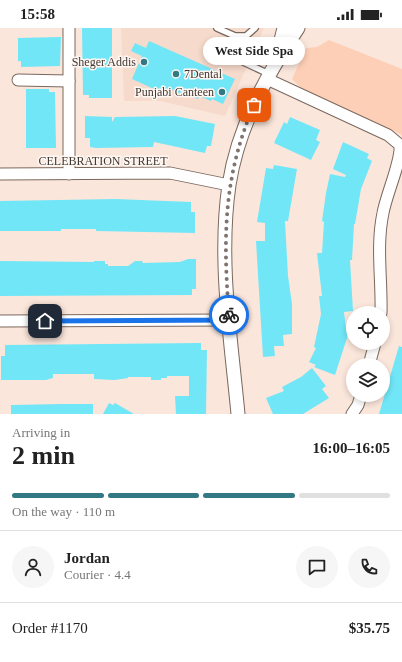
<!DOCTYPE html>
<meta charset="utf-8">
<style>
:root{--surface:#fff;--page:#f6f6f6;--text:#222;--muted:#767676;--line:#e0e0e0;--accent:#327983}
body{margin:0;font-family:"Times New Roman",serif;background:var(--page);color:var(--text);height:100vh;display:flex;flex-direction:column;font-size:15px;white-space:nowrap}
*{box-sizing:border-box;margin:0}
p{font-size:13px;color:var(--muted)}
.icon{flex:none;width:22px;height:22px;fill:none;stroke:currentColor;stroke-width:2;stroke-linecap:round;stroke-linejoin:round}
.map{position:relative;height:386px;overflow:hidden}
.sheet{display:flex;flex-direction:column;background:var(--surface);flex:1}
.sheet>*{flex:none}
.buttons{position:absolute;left:346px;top:278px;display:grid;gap:8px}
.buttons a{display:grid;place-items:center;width:44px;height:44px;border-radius:50%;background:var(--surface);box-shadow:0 2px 6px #0003;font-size:20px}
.pin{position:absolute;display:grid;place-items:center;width:34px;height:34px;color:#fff;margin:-17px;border-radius:8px;box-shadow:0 2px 6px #0006}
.courier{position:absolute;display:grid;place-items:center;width:40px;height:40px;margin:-20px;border:3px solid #1a73e8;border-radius:50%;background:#fff;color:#222;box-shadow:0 1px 5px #0007}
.bubble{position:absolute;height:28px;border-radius:14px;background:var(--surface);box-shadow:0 2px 6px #0003;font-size:13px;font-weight:800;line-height:28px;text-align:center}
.summary em{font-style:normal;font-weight:800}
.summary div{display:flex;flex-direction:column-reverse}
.summary{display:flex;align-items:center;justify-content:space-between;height:68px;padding:0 12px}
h1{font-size:26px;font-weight:800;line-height:30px}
.bar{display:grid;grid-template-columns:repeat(4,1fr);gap:6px 4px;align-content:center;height:48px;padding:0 12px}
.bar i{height:5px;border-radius:3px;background:var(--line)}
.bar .on{background:var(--accent)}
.bar p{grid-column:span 4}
.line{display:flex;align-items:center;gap:10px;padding:0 12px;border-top:1px solid var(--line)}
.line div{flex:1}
.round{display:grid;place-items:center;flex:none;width:42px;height:42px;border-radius:21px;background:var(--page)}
.status{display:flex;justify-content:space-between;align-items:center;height:28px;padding:0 20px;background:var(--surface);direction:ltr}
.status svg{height:11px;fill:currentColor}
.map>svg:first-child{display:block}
</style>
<div class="status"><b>15:58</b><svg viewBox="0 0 49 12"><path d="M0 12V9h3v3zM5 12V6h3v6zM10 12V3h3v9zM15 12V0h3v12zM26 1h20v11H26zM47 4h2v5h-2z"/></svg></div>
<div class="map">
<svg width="402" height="386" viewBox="0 0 402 386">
<rect width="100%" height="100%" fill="#fbe6db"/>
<polygon fill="#f6dacb" points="121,0 264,0 225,88 160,73 124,73"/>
<polygon fill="#fdcfb6" points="329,12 402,41 402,108 400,106 301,60 292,51 306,20 317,19"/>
<g fill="#71e6f7">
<polygon points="82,0 112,0 112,70 89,70 89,67 83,67"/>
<polygon points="61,9 60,38 21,39 21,33 18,33 18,10"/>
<polygon points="149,13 235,51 223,76 212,71 211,73 199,68 198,71 188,67 187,69 171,61 170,64 167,62 165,66 132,51 142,28 131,23 135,15 146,20"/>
<polygon points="26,61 49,61 49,64 55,64 56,120 26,120"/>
<polygon points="85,88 112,89 112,94 115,89 175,88 215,96 211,118 207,118 205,125 154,114 153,119 96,120 90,119 90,110 85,110"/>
<polygon points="290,89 320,102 316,112 320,114 311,132 274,115 284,94 287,96"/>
<polygon points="343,114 369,126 367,130 372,133 361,161 355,196 354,196 352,232 350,232 353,283 344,284 346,301 348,301 347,310 335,347 314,339 316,337 309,334 316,320 314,319 321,286 319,268 322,268 317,225 322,225 324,194 322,193 326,165 330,146 345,149 346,147 333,141"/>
<polygon points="274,137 297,141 288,193 285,193 288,248 292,276 292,306 283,307 284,318 274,318 275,328 263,329 256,213 265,213 265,195 257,194 266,140 273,141"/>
<polygon points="116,171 191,174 191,184 195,184 195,205 96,203 96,201 61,201 61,203 0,203 0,173"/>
<polygon points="188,231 196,231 196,261 192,261 192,267 0,268 0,233 94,234 94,233 105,233 105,236 108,236 108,238 128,238 135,233 142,233 143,235 180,234"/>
<polygon points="201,315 201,322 207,322 206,386 176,386 175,368 189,368 189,348 167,348 167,350 161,350 161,352 151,352 151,349 128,349 128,350 115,352 94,351 94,346 53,346 53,350 46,352 1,352 1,328 5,328 5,317"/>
<polygon points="399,318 402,319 402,386 379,386"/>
<polygon points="312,340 326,358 322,361 329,370 303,386 273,386 266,370 284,363 282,359 301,349"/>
<polygon points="109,375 113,377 115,375 134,386 103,386"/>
<polygon points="62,376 93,376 93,386 11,386 11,377"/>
</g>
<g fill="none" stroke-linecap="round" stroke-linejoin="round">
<g stroke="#7a685e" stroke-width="8">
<g id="service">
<polyline points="217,0 235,8 246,8 255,0"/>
<polyline points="239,32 269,46"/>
</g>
</g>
<g stroke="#7a685e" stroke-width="13">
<g id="minor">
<polyline points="69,0 69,146"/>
<path d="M 267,51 L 388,107 L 400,117 C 402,132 386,167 383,185 C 376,218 382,252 381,285"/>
<polyline points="18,52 69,53"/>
<polyline points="0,146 170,145 229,157"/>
<polyline points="0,293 230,292"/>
<polyline points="369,337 375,315"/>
<polyline points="352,386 358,377 361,367"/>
</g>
</g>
<g stroke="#7a685e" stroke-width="15">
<g id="tertiary">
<polyline points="278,24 284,0"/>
<path d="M 238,386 C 231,311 218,232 229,157 C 238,99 266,48 298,0"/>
</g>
</g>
<use href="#service" stroke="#fff" stroke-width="5.5"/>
<use href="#minor" stroke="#fff" stroke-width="11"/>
<use href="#tertiary" stroke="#fff" stroke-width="13"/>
</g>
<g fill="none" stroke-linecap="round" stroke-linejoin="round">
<path stroke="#81746e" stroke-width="4" stroke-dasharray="0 7.2" d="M 229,287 C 223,210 223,149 254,77"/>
<polyline stroke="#1a73e8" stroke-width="5" points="45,293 230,292 229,287"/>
</g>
<g fill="#327983" stroke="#fff7f2" stroke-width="1.5">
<circle cx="144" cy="34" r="4"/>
<circle cx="176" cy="46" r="4"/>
<circle cx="222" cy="64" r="4"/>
</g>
<g text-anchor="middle" stroke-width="3" stroke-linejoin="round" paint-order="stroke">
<g font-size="12" fill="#3f3733" stroke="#fff7f2" text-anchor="end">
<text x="136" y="38">Sheger Addis</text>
<text x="184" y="50" text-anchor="start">7Dental</text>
<text x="214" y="68">Punjabi Canteen</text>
</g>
<g font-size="12" fill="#3f3733" stroke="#fff7f2">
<text x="103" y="137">CELEBRATION STREET</text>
</g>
</g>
</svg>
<div class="buttons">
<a><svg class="icon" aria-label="locate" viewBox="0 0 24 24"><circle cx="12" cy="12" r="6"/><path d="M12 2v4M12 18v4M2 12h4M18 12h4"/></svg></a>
<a><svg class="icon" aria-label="layers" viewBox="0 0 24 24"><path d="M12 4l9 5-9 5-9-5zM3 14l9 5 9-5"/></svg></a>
</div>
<div class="pin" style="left:254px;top:77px;background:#ea580c"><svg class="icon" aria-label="bag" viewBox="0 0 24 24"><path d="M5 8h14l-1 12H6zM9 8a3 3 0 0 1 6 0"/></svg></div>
<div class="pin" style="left:45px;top:293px;background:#1f2937"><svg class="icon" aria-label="home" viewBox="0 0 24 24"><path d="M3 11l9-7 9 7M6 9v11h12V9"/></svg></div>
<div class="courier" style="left:229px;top:287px"><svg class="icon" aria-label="bike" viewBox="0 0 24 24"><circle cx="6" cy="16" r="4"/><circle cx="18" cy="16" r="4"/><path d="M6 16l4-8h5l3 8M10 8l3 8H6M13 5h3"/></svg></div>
<div class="bubble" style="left:203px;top:9px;width:102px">West Side Spa</div>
</div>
<section class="sheet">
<div class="summary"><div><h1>2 min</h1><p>Arriving in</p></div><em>16:00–16:05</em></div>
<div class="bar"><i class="on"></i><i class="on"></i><i class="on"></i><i></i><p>On the way · 110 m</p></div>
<div class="line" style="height:72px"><a class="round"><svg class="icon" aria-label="person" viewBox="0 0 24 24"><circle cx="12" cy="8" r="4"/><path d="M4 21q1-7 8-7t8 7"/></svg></a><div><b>Jordan</b><p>Courier · 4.4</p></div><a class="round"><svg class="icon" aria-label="chat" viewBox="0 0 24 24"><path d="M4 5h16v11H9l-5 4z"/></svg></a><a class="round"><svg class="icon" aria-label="phone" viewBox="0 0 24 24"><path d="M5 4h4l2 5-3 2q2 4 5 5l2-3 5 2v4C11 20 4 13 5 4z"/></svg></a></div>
<div class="line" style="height:52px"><div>Order #1170</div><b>$35.75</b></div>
</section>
